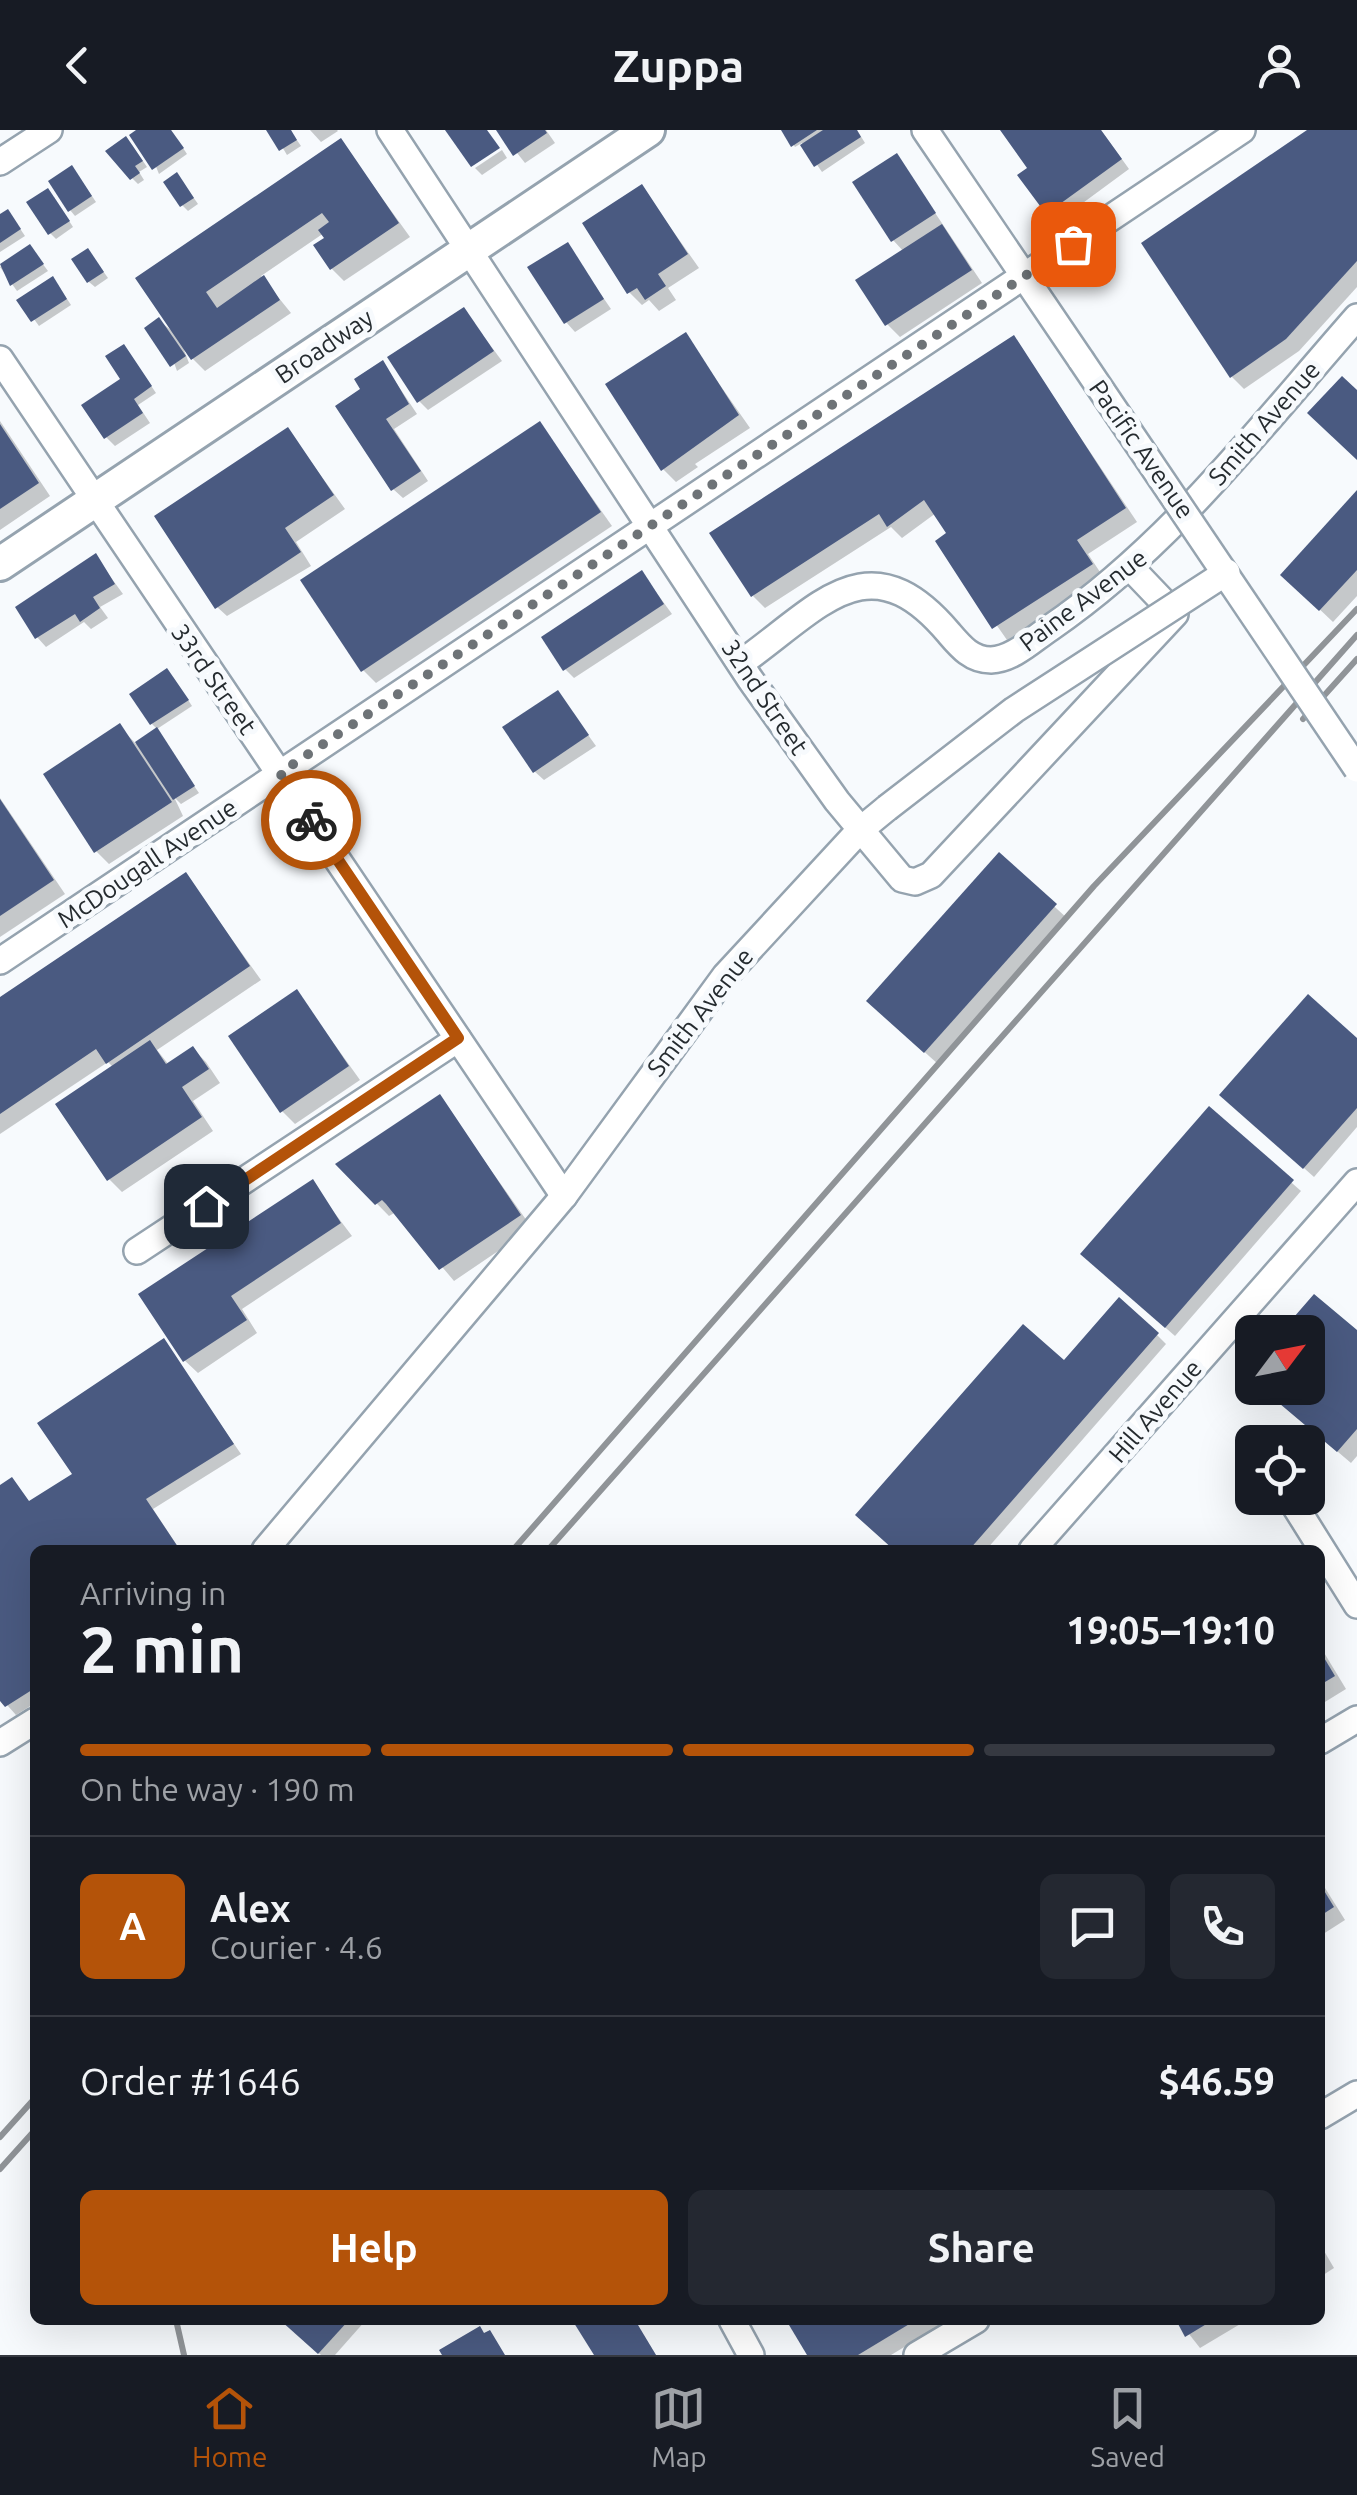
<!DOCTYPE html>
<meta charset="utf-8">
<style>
:root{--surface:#171b24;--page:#242831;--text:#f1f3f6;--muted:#9ea1a6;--line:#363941;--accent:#b45309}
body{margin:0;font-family:Ubuntu,sans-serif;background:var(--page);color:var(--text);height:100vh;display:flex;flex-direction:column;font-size:38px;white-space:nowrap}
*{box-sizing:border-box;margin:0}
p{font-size:32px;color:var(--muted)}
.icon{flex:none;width:55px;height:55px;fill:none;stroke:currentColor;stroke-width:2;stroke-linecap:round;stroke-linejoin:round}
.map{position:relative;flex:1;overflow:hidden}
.side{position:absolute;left:30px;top:1415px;width:1295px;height:780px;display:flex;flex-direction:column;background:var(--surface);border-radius:15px;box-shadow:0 10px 40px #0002}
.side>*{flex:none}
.needle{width:65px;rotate:58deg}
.controls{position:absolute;left:1235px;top:1185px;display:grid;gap:20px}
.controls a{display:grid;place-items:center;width:90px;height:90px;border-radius:15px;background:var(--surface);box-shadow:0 10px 40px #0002;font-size:50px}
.pin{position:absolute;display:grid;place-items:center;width:85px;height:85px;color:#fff;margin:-42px;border-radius:20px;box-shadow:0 5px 15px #0006}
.courier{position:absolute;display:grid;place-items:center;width:100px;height:100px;margin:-50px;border:8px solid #b45309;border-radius:50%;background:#fff;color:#222;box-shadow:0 2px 12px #0007}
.headline em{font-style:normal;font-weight:600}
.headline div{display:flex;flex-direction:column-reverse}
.headline{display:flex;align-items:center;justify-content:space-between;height:170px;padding:0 50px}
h1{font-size:65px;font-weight:600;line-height:75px}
.bar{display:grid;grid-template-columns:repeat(4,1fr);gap:15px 10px;align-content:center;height:120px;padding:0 50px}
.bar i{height:12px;border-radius:8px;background:var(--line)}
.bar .current{background:var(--accent)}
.bar p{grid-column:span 4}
.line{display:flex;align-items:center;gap:25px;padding:0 50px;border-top:2px solid var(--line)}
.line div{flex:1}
.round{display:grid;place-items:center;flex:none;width:105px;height:105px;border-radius:15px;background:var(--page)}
.primary-button{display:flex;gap:20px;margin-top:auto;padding:20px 50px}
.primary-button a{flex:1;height:115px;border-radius:15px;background:var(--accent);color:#fff;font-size:40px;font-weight:600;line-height:115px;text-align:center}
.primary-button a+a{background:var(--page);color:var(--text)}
header{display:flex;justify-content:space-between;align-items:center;height:130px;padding:0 50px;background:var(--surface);font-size:45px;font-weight:600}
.dock{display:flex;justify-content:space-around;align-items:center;height:140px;border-top:2px solid var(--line);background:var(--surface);font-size:28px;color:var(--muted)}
.dock a{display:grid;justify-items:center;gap:5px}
.dock .current{color:var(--accent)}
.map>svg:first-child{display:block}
</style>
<header><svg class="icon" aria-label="back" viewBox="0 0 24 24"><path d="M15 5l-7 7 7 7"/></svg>Zuppa<svg class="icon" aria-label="person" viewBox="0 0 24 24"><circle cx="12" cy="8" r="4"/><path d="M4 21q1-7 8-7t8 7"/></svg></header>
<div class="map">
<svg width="1357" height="2225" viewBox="0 0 1357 2225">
<rect width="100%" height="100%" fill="#f7fafd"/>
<g fill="#0003">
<polygon points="141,0 171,0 187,24 159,44"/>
<polygon points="272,0 290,0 301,16 287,25"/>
<polygon points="310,0 337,0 338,1 321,12"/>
<polygon points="499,0 546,0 555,13 525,33"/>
<polygon points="784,0 857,0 865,13 822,42 802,13 795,17"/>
<polygon points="1003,0 1101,0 1129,39 1057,92 1048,83 1031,38"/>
<polygon points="1311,0 1357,0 1357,157 1299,221 1244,259 1232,247"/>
<polygon points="341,11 410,107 344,151 332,139 324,103 261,146 291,183 205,241 184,220 189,233 177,241 159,191 175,203 138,149"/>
<polygon points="132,15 147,37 139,42 144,50 138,54 132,48"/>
<polygon points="502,20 507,28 482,45 475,38"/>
<polygon points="897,26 982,153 900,207 887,194 904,122 893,110"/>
<polygon points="77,44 96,72 75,86 70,80"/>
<polygon points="182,51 198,74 188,81 182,75"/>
<polygon points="642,57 699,138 668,158 676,170 659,181 649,170 642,175 629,162"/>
<polygon points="54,67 73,97 56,109 50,103"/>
<polygon points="0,86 13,88 25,106 0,122"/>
<polygon points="567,115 611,179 575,202 566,192"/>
<polygon points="30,117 48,141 17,161 0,137"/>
<polygon points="93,127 108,148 95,157 89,152"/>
<polygon points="58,155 71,175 39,196 20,170"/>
<polygon points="464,180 502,231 428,280 419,271"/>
<polygon points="685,205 750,298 695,334 698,337 676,352 663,339"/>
<polygon points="1014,208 1137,392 1088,424 1104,448 1007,510 938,411 949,404 936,383 902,408 891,397 765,478 753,466"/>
<polygon points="129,223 156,263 138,275 150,293 115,316 106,307"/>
<polygon points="383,233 417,284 394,299 428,351 403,368 393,359 364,260"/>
<polygon points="0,291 50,366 0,400"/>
<polygon points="540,294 612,396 376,553 363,540"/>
<polygon points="288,300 345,379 296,412 311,436 227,486 217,477"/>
<polygon points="1357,363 1357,466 1333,492 1296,457"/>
<polygon points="96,427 123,464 100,477 108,488 91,499 84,492 46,517 37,507"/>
<polygon points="642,443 672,484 574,548 565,539"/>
<polygon points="173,547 192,576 157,599 152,594"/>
<polygon points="558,563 596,616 544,650 534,641"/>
<polygon points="120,597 136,614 156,601 199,663 181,674 174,667 183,686 109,734 96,721"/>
<polygon points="0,668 65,764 0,807"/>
<polygon points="999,726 1068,789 938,934 882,884"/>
<polygon points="186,745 261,850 157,920 169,935 193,919 206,932 220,953 193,971 213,1001 122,1062 109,1049 114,938 108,932 0,1004 0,870"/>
<polygon points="297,862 360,950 295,994 282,981"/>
<polygon points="1357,911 1357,997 1314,1047 1232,974"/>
<polygon points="439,967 532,1098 454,1151 396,1082 389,1086 339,1035"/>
<polygon points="1209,980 1301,1061 1175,1206 1092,1133"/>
<polygon points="312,1053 352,1106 242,1179 257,1203 198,1243 182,1228"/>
<polygon points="1315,1167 1357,1204 1357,1326 1351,1333 1263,1258 1308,1258 1308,1202 1284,1202"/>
<polygon points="1157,1205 1166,1214 986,1420 897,1420 1064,1234"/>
<polygon points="163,1211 241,1324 153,1379 180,1420 35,1420 35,1573 16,1585 0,1567 0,1358 12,1350 30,1373 75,1345"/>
<polygon points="1320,1516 1346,1559 1320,1575"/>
<polygon points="1320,1750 1345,1790 1320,1806"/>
<polygon points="1320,2114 1334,2138 1320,2147"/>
<polygon points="282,2190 366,2190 335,2225 321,2225"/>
<polygon points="578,2190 634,2190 656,2225 599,2225"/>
<polygon points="789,2190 949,2190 891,2225 810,2225"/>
<polygon points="1178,2190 1247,2190 1200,2218"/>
</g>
<g fill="#4a5a81">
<polygon points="136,0 171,0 184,18 152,40 129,5"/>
<polygon points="266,0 291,0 297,10 279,21"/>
<polygon points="445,0 487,0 500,18 471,37"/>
<polygon points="496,0 545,0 547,3 513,26"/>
<polygon points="781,0 817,0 791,17"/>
<polygon points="823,0 857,0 861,7 814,37 800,15"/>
<polygon points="1000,0 1101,0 1122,29 1046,84 1017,45 1027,38"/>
<polygon points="1307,0 1357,0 1357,131 1286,209 1230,248 1141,113"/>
<polygon points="126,6 143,31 135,36 140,43 130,50 105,21"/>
<polygon points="341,8 399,93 330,140 313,115 324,108 318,100 329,92 322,83 206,162 217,178 264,145 280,170 191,230 135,148"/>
<polygon points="897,23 936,83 891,112 852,52"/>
<polygon points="72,35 92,66 68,82 48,51"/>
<polygon points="177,42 194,68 180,77 163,52"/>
<polygon points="642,54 688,124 658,144 666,156 645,170 637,158 627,164 582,93"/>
<polygon points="48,58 70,91 48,105 26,72"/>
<polygon points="8,79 21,99 0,113 0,84"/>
<polygon points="942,94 972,140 885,196 855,150"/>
<polygon points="568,112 604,169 564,194 527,137"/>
<polygon points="30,114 44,134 10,156 0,134"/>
<polygon points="88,118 104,142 87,153 71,129"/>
<polygon points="53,146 67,169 31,192 16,170"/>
<polygon points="464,177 494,221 417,273 387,227"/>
<polygon points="159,187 186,226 170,237 144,198"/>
<polygon points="686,202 739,285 661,341 605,254"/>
<polygon points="1014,205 1126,378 1077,410 1093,434 992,499 935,411 946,403 924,370 887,397 879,384 751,467 709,403"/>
<polygon points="124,214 152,256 134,269 143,283 104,309 81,275 120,249 105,226"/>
<polygon points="383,230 409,274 386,289 421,341 391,361 335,276 360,259 354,249"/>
<polygon points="1342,246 1357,260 1357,330 1307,283"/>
<polygon points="540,291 601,382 361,542 300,450"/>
<polygon points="0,294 39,353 0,379"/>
<polygon points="288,297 334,365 285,398 301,422 215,479 154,386"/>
<polygon points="1357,360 1357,440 1319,481 1280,445"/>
<polygon points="96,423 115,454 93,467 100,478 80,492 75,484 35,509 15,477"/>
<polygon points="642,440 664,474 563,541 541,507"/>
<polygon points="167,538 189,570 150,595 129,564"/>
<polygon points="558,560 589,605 533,643 502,597"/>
<polygon points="120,593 172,672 94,723 43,644"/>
<polygon points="157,597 195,656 173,670 135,612"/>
<polygon points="0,669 54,750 0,786"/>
<polygon points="999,722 1057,774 924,923 866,871"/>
<polygon points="186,742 250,836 106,934 96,919 0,984 0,867"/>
<polygon points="297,859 349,936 280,983 228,906"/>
<polygon points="1308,864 1357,908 1357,978 1303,1039 1219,965"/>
<polygon points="150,910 166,934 193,916 209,939 182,957 202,987 107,1051 55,974"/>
<polygon points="440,964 521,1085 439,1140 386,1074 382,1070 375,1075 335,1034"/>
<polygon points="1209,976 1294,1050 1165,1198 1080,1124"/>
<polygon points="313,1049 341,1093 231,1166 247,1190 183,1232 138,1164"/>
<polygon points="1314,1164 1357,1200 1357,1299 1337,1322 1261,1258 1308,1258 1308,1202 1281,1202"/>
<polygon points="1119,1167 1159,1203 969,1420 894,1420 855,1385 1023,1194 1064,1230"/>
<polygon points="164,1208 234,1314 146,1369 180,1420 35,1420 35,1558 5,1577 0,1571 0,1355 12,1347 29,1371 72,1344 37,1293"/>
<polygon points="1320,1521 1335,1546 1320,1555"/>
<polygon points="1320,1754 1334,1777 1320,1786"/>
<polygon points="280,2190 349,2190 318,2224"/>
<polygon points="635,2190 656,2225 594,2225 574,2193"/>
<polygon points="786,2190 916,2190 858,2225 807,2225"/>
<polygon points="1176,2190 1213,2190 1185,2207"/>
<polygon points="480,2196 484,2203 490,2200 505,2225 442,2225 439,2220"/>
</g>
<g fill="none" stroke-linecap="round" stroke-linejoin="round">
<g stroke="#95a3af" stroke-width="30">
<g id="minor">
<polyline points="390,0 750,549 837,671 902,749 915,752 931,745 1175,484 1131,438"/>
<polyline points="925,0 1081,230"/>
<polyline points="0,32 49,0"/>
<polyline points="0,229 564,1066"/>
<path d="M 741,533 C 819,478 868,408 948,502 C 960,516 971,530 991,530 C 1013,529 1032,510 1050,498 C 1171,415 1260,297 1357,187"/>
<polyline points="0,831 1242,0"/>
<polyline points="137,1121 458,909"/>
<polyline points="1290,1368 1357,1475"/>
<polyline points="265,1420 564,1066 725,846 859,701 887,678"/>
<polyline points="1032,1420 1357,1052"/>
<polyline points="1320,1611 1357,1589"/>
<polyline points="0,1613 35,1591"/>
<polyline points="1320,1986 1357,1964"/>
<polyline points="732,2190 751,2225"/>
<polyline points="917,2225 976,2190"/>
</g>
</g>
<g stroke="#95a3af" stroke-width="38">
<polyline id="major" points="0,434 648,0"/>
</g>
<use href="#minor" stroke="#fff" stroke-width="25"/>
<use href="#major" stroke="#fff" stroke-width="32"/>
<g stroke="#909498" stroke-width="6">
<polyline points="1303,589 1357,529"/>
<polyline points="513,1420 1094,756 1357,479"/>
<polyline points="548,1420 1357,505"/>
<polyline points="0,2007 35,1968"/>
<polyline points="0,2039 35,2000"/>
<polyline points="176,2190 184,2225"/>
</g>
<g stroke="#95a3af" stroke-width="30" stroke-linecap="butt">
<g id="minor-bridge">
<polyline points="1081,230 1357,639"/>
<polyline points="887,678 1014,580 1227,442"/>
</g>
</g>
<use href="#minor-bridge" stroke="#fff" stroke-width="25"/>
</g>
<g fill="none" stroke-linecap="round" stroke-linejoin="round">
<polyline stroke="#6e7377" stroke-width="10" stroke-dasharray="0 18" points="311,690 280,643 1073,114"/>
<polyline stroke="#b45309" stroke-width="12" points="206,1076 458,908 311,690"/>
</g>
<g text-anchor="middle" stroke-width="10" stroke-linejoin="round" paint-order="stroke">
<g font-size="25" fill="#252b2f" stroke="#f7fafd">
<text transform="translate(324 216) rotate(-34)" y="9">Broadway</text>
<text transform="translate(1264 293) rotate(-49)" y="9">Smith Avenue</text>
<text transform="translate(1142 319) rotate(55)" y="9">Pacific Avenue</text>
<text transform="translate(1083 470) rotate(-37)" y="9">Paine Avenue</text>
<text transform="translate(214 549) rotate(55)" y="9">33rd Street</text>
<text transform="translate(765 567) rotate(56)" y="9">32nd Street</text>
<text transform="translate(147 733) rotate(-34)" y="9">McDougall Avenue</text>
<text transform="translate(700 882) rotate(-52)" y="9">Smith Avenue</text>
<text transform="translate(1155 1281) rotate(-49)" y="9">Hill Avenue</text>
</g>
</g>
</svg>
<div class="controls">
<a><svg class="needle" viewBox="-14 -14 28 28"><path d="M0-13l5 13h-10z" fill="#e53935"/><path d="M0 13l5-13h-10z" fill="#9ea1a6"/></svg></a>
<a><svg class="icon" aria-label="locate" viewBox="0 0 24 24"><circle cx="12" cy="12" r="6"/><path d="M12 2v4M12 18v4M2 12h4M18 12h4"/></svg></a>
</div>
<div class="pin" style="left:1073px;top:114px;background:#ea580c"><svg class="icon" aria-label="bag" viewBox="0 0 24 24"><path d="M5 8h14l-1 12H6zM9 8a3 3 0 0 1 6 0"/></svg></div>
<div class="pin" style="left:206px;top:1076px;background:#1f2937"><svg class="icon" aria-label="home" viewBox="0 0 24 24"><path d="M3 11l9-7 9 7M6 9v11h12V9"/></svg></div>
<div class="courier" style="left:311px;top:690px"><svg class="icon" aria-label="bike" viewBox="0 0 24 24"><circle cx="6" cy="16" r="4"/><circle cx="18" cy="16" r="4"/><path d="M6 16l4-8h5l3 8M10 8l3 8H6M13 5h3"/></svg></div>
<section class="side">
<div class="headline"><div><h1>2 min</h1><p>Arriving in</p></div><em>19:05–19:10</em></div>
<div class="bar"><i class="current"></i><i class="current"></i><i class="current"></i><i></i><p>On the way · 190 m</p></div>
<div class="line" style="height:180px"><b class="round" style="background:var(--accent);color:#fff">A</b><div><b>Alex</b><p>Courier · 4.6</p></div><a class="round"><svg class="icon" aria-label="chat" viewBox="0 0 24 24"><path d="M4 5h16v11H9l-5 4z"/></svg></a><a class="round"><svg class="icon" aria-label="phone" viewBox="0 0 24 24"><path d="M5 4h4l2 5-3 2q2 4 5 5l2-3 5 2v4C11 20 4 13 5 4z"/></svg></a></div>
<div class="line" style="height:130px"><div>Order #1646</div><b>$46.59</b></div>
<div class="primary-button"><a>Help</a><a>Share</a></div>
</section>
</div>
<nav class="dock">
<a class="current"><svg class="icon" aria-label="home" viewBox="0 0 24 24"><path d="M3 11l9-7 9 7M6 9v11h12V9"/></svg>Home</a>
<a><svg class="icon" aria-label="map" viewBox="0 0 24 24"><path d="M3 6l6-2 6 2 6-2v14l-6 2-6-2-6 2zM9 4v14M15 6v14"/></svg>Map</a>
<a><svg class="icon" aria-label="saved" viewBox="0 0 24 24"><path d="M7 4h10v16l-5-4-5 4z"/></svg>Saved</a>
</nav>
